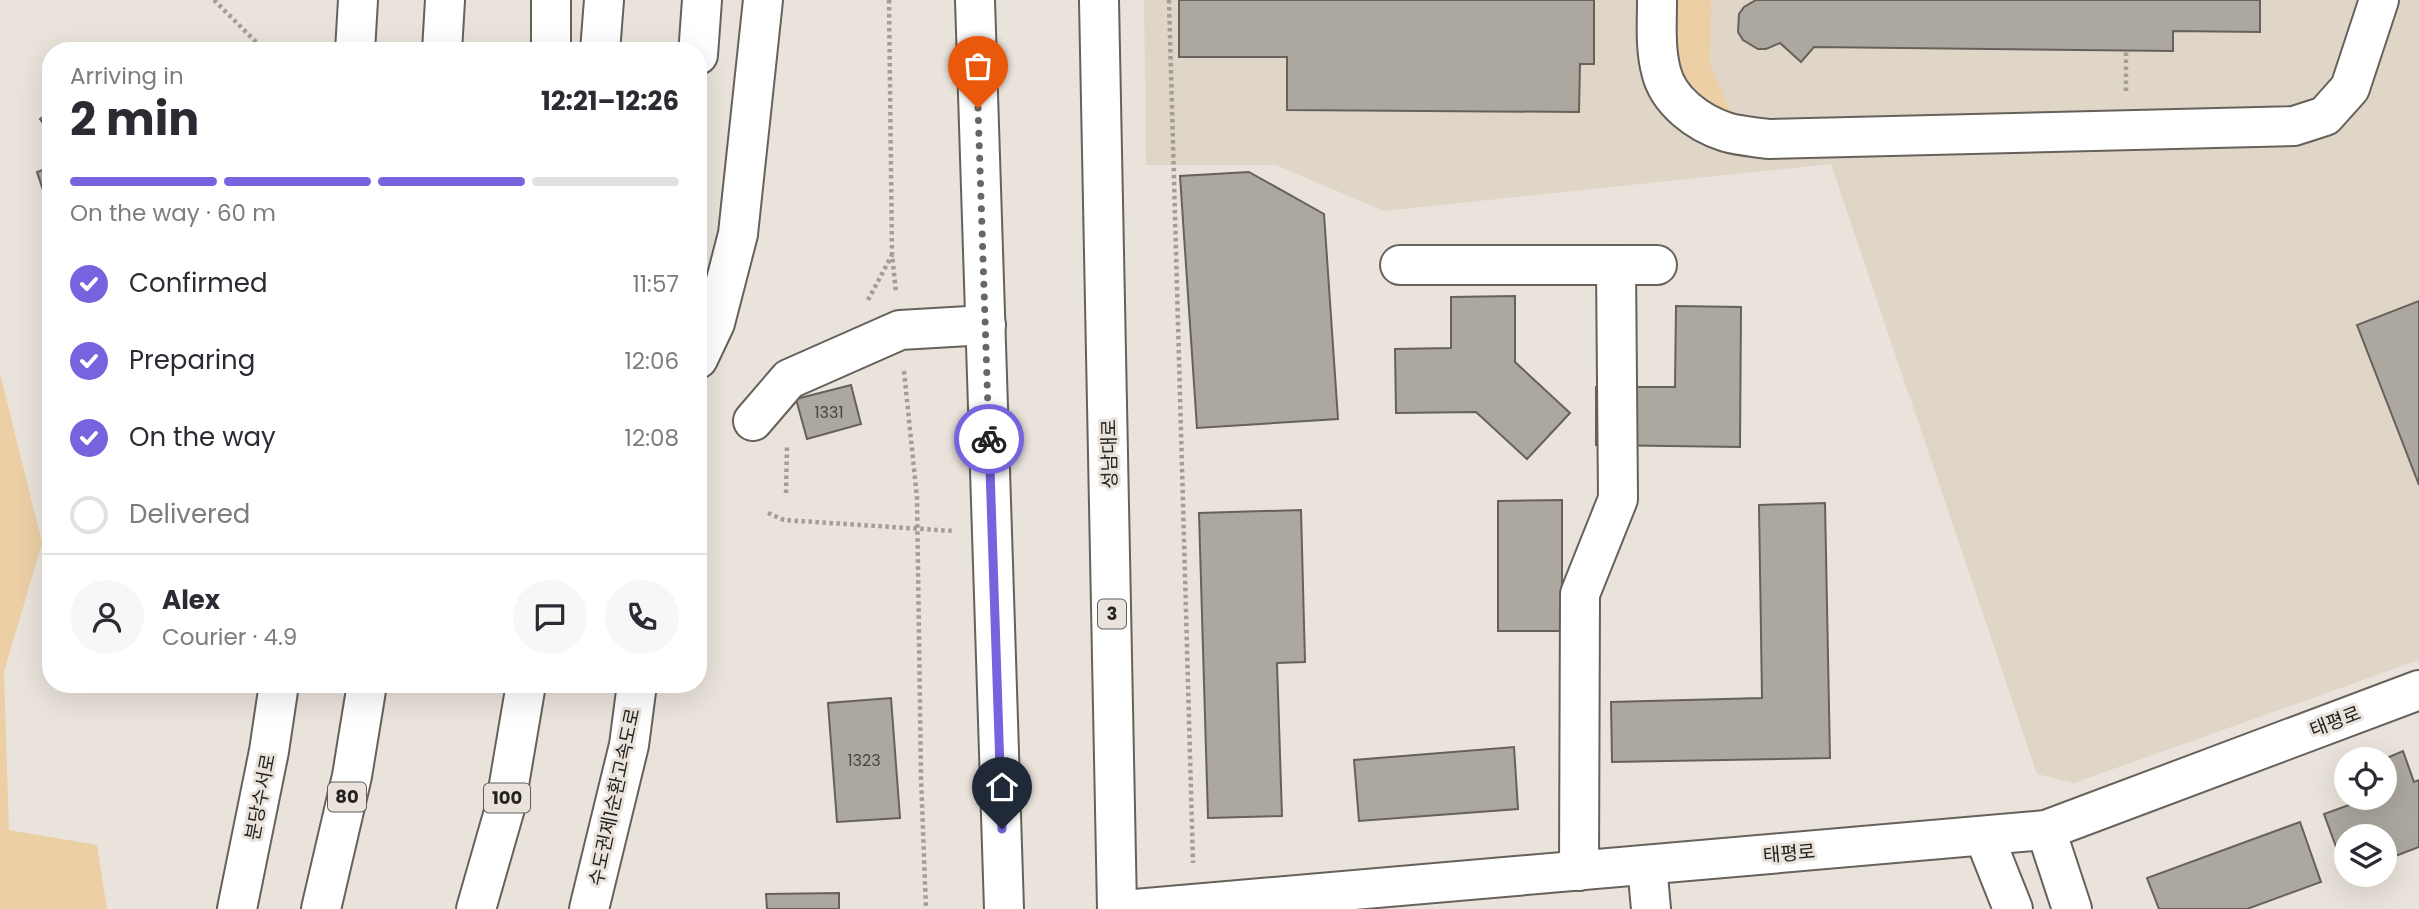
<!DOCTYPE html>
<meta charset="utf-8">
<style>
:root{--surface:#fff;--page:#f7f7f7;--text:#2b2b33;--muted:#7c7c81;--line:#e1e1e2;--accent:#7664df}
body{margin:0;font-family:Poppins,"Noto Sans KR",sans-serif;background:var(--page);color:var(--text);height:100vh;display:flex;flex-direction:column;font-size:26px;white-space:nowrap}
*{box-sizing:border-box;margin:0}
p{font-size:23px;color:var(--muted)}
.icon{flex:none;width:38px;height:38px;fill:none;stroke:currentColor;stroke-width:2;stroke-linecap:round;stroke-linejoin:round}
.map{position:relative;flex:1;overflow:hidden}
.panel{position:absolute;left:42px;top:42px;width:665px;height:651px;display:flex;flex-direction:column;background:var(--surface);border-radius:28px;box-shadow:0 7px 28px #0002}
.panel>*{flex:none}
.tools{position:absolute;left:2334px;top:747px;display:grid;gap:14px}
.tools a{display:grid;place-items:center;width:63px;height:63px;border-radius:50%;background:var(--surface);box-shadow:0 7px 28px #0002;font-size:35px}
.pin{position:absolute;display:grid;place-items:center;width:60px;height:60px;color:#fff;margin:-72px -30px;border-radius:50% 50% 50% 0;rotate:-45deg;box-shadow:0 0 7px #0007}
.pin .icon{rotate:45deg}
.courier{position:absolute;display:grid;place-items:center;width:70px;height:70px;margin:-35px;border:5px solid #7664df;border-radius:50%;background:#fff;color:#222;box-shadow:0 2px 9px #0007}
.overview em{font-style:normal;font-weight:700}
.overview div{display:flex;flex-direction:column-reverse}
.overview{display:flex;align-items:center;justify-content:space-between;height:119px;padding:0 28px}
h1{font-size:46px;font-weight:700;line-height:52px}
.bar{display:grid;grid-template-columns:repeat(4,1fr);gap:10px 7px;align-content:center;height:84px;padding:0 28px}
.bar i{height:9px;border-radius:5px;background:var(--line)}
.bar .on{background:var(--accent)}
.bar p{grid-column:span 4}
.line{display:flex;align-items:center;gap:18px;padding:0 28px;border-top:2px solid var(--line)}
.line div{flex:1}
.round{display:grid;place-items:center;flex:none;width:74px;height:74px;border-radius:37px;background:var(--page)}
ol{padding:0 28px;list-style:none}
li{display:flex;align-items:center;gap:21px;height:77px}
li p{margin-inline-start:auto}
li .icon{padding:7px;border-radius:50%;background:var(--accent);color:#fff;stroke-width:4}
li:last-child{color:var(--muted)}
li i{width:38px;height:38px;border:4px solid var(--line);border-radius:50%}
.map>svg:first-child{display:block}
</style>
<div class="map">
<svg width="2419" height="909" viewBox="0 0 2419 909">
<rect width="100%" height="100%" fill="#e9e3db"/>
<polygon fill="#e0d6c8" points="1144,0 2419,0 2419,660 2074,783 2037,774 1831,164 1384,211 1276,165 1146,165"/>
<g fill="#eccfa5">
<polygon points="1673,0 1711,0 1710,65 1736,123 1716,114 1686,83 1676,60"/>
<polygon points="0,373 42,543 4,672 9,830 97,845 107,909 0,909"/>
</g>
<g fill="#aca79f" stroke="#66615a" stroke-width="2">
<polygon points="1179,0 1594,0 1594,64 1580,64 1579,112 1287,110 1287,57 1179,57"/>
<polygon points="1756,0 2260,0 2260,32 2173,31 2173,51 1814,47 1801,62 1780,43 1766,49 1758,49 1743,40 1738,32 1739,14 1744,7"/>
<polygon points="51,112 51,135 40,119"/>
<polygon points="51,167 51,214 37,172"/>
<polygon points="1249,172 1324,214 1338,419 1197,428 1180,176"/>
<polygon points="1515,296 1515,362 1570,413 1527,459 1476,412 1396,413 1395,349 1451,348 1451,297"/>
<polygon points="2419,301 2419,485 2357,325"/>
<polygon points="1676,306 1741,307 1740,447 1596,445 1596,387 1675,387"/>
<polygon points="851,385 861,424 807,439 796,399"/>
<polygon points="1562,500 1562,631 1498,631 1498,501"/>
<polygon points="1825,503 1830,758 1612,762 1611,702 1762,698 1759,505"/>
<polygon points="1301,510 1305,662 1277,663 1282,816 1208,818 1199,513"/>
<polygon points="891,698 900,818 837,822 828,703"/>
<polygon points="1514,747 1518,809 1359,821 1354,760"/>
<polygon points="2403,751 2414,782 2419,780 2419,847 2385,860 2385,836 2347,836 2346,874 2324,814 2368,798 2385,798 2385,760 2382,760"/>
<polygon points="2300,822 2321,882 2247,909 2159,909 2147,878"/>
<polygon points="839,893 839,909 767,909 766,894"/>
</g>
<g fill="none" stroke-linecap="round" stroke-linejoin="round">
<g stroke="#66615a" stroke-width="42">
<g id="minor">
<path d="M 1657,0 C 1657,23 1655,48 1661,71 C 1668,101 1698,123 1726,132 C 1739,136 1755,137 1769,139 L 2294,126 L 2325,116 L 2350,88 L 2379,0"/>
<polyline points="551,51 551,0"/>
<polyline points="1400,265 1657,265"/>
<polyline points="698,359 715,323 738,234 763,0"/>
<polyline points="753,421 789,379 900,330 986,325"/>
<polyline points="1647,865 1651,909"/>
<polyline points="1579,871 1580,594 1618,499 1616,265"/>
</g>
</g>
<g stroke="#66615a" stroke-width="42">
<g id="major">
<polyline points="975,0 1004,909"/>
<polyline points="1099,0 1117,909"/>
<polyline points="2046,830 2072,909"/>
<polyline points="1984,836 2013,909"/>
<polyline points="1135,909 2046,830 2419,690"/>
</g>
</g>
<g stroke="#66615a" stroke-width="42">
<g id="highway">
<polyline points="355,51 358,0"/>
<polyline points="442,51 445,0"/>
<polyline points="600,51 604,0"/>
<polyline points="698,55 702,0"/>
<polyline points="237,909 269,751 279,684"/>
<polyline points="321,909 352,776 367,684"/>
<polyline points="476,909 505,808 526,684"/>
<polyline points="589,909 629,745 637,684"/>
</g>
</g>
<g stroke="#a29d97" stroke-width="4.5" stroke-dasharray="3.5 3.5" stroke-linecap="butt">
<polyline points="214,0 265,51"/>
<polyline points="889,0 892,254 896,293"/>
<polyline points="1169,0 1193,863"/>
<polyline points="2126,91 2126,50"/>
<polyline points="868,300 892,255"/>
<polyline points="904,371 917,498 921,777 926,909"/>
<polyline points="786,493 787,444"/>
<polyline points="768,513 784,520 954,531"/>
</g>
<use href="#minor" stroke="#fff" stroke-width="38"/>
<use href="#major" stroke="#fff" stroke-width="38"/>
<use href="#highway" stroke="#fff" stroke-width="38"/>
</g>
<g fill="none" stroke-linecap="round" stroke-linejoin="round">
<polyline stroke="#6a6661" stroke-width="7" stroke-dasharray="0 12.6" points="978,108 989,439"/>
<polyline stroke="#7664df" stroke-width="9" points="989,439 1002,829"/>
</g>
<g text-anchor="middle" stroke-width="6" stroke-linejoin="round" paint-order="stroke">
<g font-size="16" fill="#474340">
<text x="829" y="418">1331</text>
<text x="864" y="766">1323</text>
</g>
<g fill="#e9e3db" stroke="#605c58" stroke-width="2">
<rect x="1098" y="599.5" width="28" height="29" rx="5"/>
<rect x="328" y="782.5" width="38" height="29" rx="5"/>
<rect x="484" y="783.5" width="46" height="29" rx="5"/>
</g>
<g font-size="18" font-weight="bold" fill="#252220">
<text x="1112" y="620">3</text>
<text x="347" y="803">80</text>
<text x="507" y="804">100</text>
</g>
<g font-size="19" fill="#252220" stroke="#e9e3db">
<text transform="translate(1109 454) rotate(-91)" y="7">성남대로</text>
<text transform="translate(2335 721) rotate(-21)" y="7">태평로</text>
<text transform="translate(260 797) rotate(-79)" y="7">분당수서로</text>
<text transform="translate(614 797) rotate(-78)" y="7">수도권제1순환고속도로</text>
<text transform="translate(1789 853) rotate(-5)" y="7">태평로</text>
</g>
</g>
</svg>
<div class="tools">
<a><svg class="icon" aria-label="locate" viewBox="0 0 24 24"><circle cx="12" cy="12" r="6"/><path d="M12 2v4M12 18v4M2 12h4M18 12h4"/></svg></a>
<a><svg class="icon" aria-label="layers" viewBox="0 0 24 24"><path d="M12 4l9 5-9 5-9-5zM3 14l9 5 9-5"/></svg></a>
</div>
<div class="pin" style="left:978px;top:108px;background:#ea580c"><svg class="icon" aria-label="bag" viewBox="0 0 24 24"><path d="M5 8h14l-1 12H6zM9 8a3 3 0 0 1 6 0"/></svg></div>
<div class="pin" style="left:1002px;top:829px;background:#1f2937"><svg class="icon" aria-label="home" viewBox="0 0 24 24"><path d="M3 11l9-7 9 7M6 9v11h12V9"/></svg></div>
<div class="courier" style="left:989px;top:439px"><svg class="icon" aria-label="bike" viewBox="0 0 24 24"><circle cx="6" cy="16" r="4"/><circle cx="18" cy="16" r="4"/><path d="M6 16l4-8h5l3 8M10 8l3 8H6M13 5h3"/></svg></div>
<section class="panel">
<div class="overview"><div><h1>2 min</h1><p>Arriving in</p></div><em>12:21–12:26</em></div>
<div class="bar"><i class="on"></i><i class="on"></i><i class="on"></i><i></i><p>On the way · 60 m</p></div>
<ol>
<li><svg class="icon" aria-label="check" viewBox="0 0 24 24"><path d="M5 12l5 5 9-10"/></svg>Confirmed<p>11:57</p></li>
<li><svg class="icon" aria-label="check" viewBox="0 0 24 24"><path d="M5 12l5 5 9-10"/></svg>Preparing<p>12:06</p></li>
<li><svg class="icon" aria-label="check" viewBox="0 0 24 24"><path d="M5 12l5 5 9-10"/></svg>On the way<p>12:08</p></li>
<li><i></i>Delivered</li>
</ol>
<div class="line" style="height:126px"><a class="round"><svg class="icon" aria-label="person" viewBox="0 0 24 24"><circle cx="12" cy="8" r="4"/><path d="M4 21q1-7 8-7t8 7"/></svg></a><div><b>Alex</b><p>Courier · 4.9</p></div><a class="round"><svg class="icon" aria-label="chat" viewBox="0 0 24 24"><path d="M4 5h16v11H9l-5 4z"/></svg></a><a class="round"><svg class="icon" aria-label="phone" viewBox="0 0 24 24"><path d="M5 4h4l2 5-3 2q2 4 5 5l2-3 5 2v4C11 20 4 13 5 4z"/></svg></a></div>
</section>
</div>
